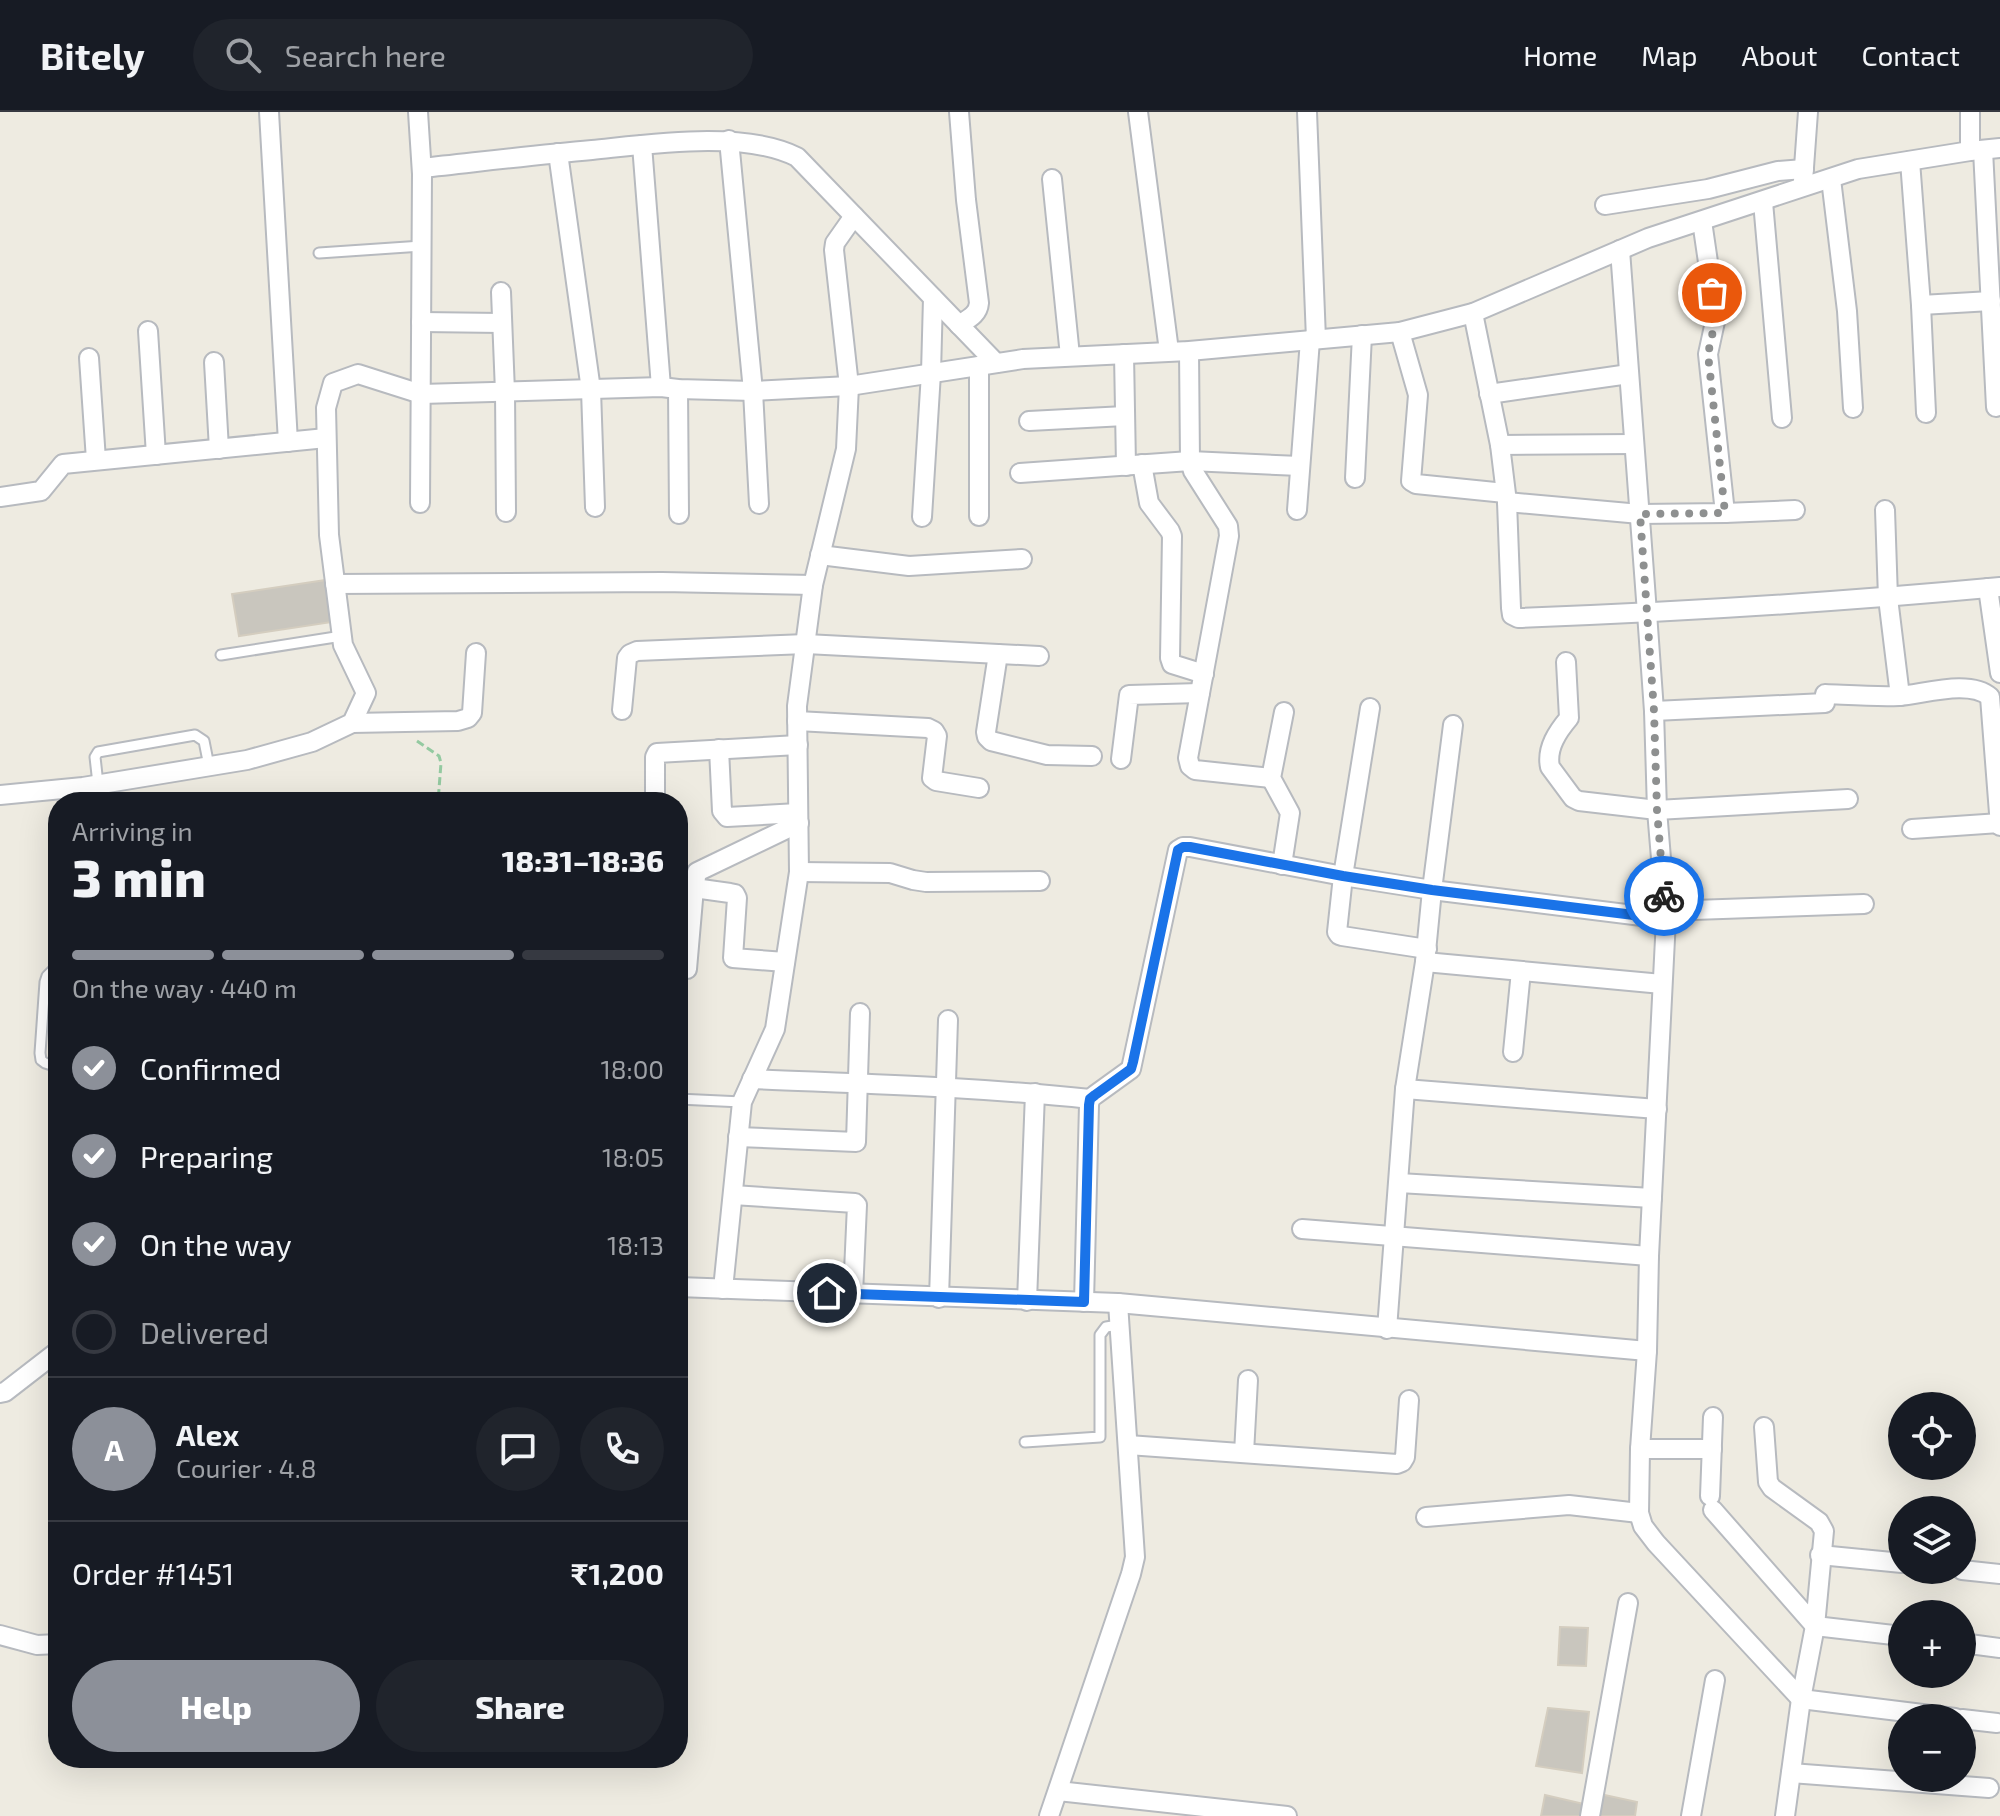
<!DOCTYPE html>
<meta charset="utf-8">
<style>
:root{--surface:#171b24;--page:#20242c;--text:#f1f3f6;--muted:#9ea1a6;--line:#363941;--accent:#8c9099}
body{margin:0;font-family:"Exo 2",sans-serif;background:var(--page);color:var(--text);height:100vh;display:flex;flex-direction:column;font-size:30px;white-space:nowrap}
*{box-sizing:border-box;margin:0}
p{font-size:26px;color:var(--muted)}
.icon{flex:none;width:44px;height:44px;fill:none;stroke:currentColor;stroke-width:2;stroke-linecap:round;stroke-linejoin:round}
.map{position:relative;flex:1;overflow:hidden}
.sheet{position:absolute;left:48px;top:680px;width:640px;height:976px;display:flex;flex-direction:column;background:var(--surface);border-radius:32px;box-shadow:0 8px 32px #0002}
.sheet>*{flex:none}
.fabs{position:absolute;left:1888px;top:1280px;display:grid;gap:16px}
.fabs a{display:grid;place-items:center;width:88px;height:88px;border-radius:50%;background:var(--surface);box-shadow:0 8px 32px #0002;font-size:40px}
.pin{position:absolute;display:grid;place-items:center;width:68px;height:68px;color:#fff;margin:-34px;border:4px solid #fff;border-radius:50%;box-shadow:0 2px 8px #0007}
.courier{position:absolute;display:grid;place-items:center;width:80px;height:80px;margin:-40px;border:6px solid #1a73e8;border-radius:50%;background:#fff;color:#222;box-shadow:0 2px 10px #0007}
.summary em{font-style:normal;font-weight:800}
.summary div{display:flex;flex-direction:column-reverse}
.summary{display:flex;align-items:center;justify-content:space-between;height:136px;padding:0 24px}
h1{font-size:52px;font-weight:800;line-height:60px}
.bar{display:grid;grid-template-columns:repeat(4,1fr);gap:12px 8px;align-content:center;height:96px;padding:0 24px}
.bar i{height:10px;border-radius:6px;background:var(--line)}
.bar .current{background:var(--accent)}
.bar p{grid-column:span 4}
.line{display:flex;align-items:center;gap:20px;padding:0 24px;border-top:2px solid var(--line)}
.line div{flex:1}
.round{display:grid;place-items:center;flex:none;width:84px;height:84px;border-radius:42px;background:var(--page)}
ol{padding:0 24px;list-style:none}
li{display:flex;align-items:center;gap:24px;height:88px}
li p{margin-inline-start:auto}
li .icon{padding:8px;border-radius:50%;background:var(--accent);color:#fff;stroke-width:4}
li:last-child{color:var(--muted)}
li i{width:44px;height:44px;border:4px solid var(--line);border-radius:50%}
.cta{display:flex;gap:16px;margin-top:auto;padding:16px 24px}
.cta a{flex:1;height:92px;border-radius:48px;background:var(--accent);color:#fff;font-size:32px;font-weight:800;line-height:92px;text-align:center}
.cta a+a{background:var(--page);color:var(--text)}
header{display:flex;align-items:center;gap:48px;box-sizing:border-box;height:112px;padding:0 40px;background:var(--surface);border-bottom:2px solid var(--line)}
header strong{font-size:38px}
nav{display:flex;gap:44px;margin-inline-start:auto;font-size:28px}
.search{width:560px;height:72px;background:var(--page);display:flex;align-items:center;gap:20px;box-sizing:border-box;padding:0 28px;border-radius:44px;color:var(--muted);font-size:30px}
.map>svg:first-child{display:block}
</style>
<header>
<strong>Bitely</strong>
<div class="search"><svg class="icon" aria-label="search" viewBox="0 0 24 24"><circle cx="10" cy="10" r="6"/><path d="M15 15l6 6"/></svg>Search here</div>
<nav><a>Home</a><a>Map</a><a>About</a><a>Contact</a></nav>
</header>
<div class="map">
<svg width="2000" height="1704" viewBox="0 0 2000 1704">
<rect width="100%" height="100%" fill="#eeebe1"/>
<g fill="#c9c6be" stroke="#d4cdbf" stroke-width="2">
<polygon points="326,468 332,510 239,524 232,482"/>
<polygon points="1560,1515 1588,1516 1586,1554 1558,1553"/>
<polygon points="1548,1596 1589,1600 1582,1661 1536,1654"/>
<polygon points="1600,1682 1637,1690 1635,1704 1598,1704"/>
<polygon points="1545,1683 1588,1693 1585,1704 1541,1704"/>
</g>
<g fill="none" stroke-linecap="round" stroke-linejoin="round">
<g stroke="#b7babf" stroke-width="13">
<g id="lane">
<polyline points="319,141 422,134"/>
<polyline points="221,543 342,524"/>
<polyline points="98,672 95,645 98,640 195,623 204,629 209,654"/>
<polyline points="58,853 47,864 45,870 40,941 41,948 45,951 58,955"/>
<polyline points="678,987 742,990"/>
<polyline points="1025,1330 1100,1325 1100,1223 1106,1215 1119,1213"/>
</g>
</g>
<g stroke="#b7babf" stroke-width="22">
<g id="street">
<polyline points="269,0 288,330"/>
<polyline points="418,0 422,62 420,391"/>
<polyline points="1138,0 1169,239"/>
<polyline points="1307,0 1316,227"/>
<polyline points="729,28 753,279 759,392"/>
<polyline points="642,33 661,275"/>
<polyline points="1983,38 1996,295"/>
<polyline points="1970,39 1970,0"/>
<polyline points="558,41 591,278 595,395"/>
<polyline points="1910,49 1921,193 1926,301"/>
<path d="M 422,56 C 478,50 535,43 592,38 C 651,32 743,18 797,45 L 996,251"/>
<polyline points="1052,67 1070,244"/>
<polyline points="1831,67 1847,199 1853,296"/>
<polyline points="1803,69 1808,0"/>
<polyline points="1763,90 1782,306"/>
<polyline points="1605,93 1708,77 1778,59 1804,57"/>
<polyline points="1702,109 1716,205 1708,242 1725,401"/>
<polyline points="1620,138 1647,501 1654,599 1657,698 1666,807 1649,1144 1647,1239 1640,1337 1639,1401 1643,1414 1656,1431 1801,1587 1955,1606"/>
<polyline points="501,180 505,280 506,400"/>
<polyline points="1921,193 1991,189"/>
<path d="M 1473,201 L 1500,333 L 1507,390 L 1511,496 L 1512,503 L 1518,506 C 1679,500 1840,490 2000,475"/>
<polyline points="421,210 502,211"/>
<path d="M 959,213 C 968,207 978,203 979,191 L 966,88 L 959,0"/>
<polyline points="148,219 156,343"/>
<polyline points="1400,220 1418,283 1411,369 1416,372 1505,381"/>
<polyline points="1189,239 1190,349 1193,359 1228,414 1229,424 1188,646 1190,654 1195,658 1271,666"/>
<polyline points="1124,242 1126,354"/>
<polyline points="89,246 96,348"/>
<polyline points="214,250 219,337"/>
<polyline points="979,254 979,404"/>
<polyline points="678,277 679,402"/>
<polyline points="1489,282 1629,262"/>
<polyline points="1029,309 1125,304"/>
<polyline points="1500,333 1634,332"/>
<polyline points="1142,352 1149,391 1170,419 1172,424 1170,546 1172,552 1204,562"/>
<polyline points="1020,361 1190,349 1300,354"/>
<polyline points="1355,366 1362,223"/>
<polyline points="0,385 41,379 63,352 326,326"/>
<polyline points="1507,390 1640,402 1725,401 1795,398"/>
<polyline points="1297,398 1310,228"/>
<polyline points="1885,398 1888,486 1900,584"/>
<polyline points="922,405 931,261 933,186"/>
<polyline points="820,443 909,454 1022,447"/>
<polyline points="335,472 662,470 813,473"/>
<polyline points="1988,476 2000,561"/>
<polyline points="998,542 986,620 987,625 991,629 1047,643 1092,644"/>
<path d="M 1566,550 L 1569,606 C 1558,619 1546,636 1550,655 L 1573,686 L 1579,689 L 1657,698 L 1848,687"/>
<path d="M 1825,582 C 1849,583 1875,585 1899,584 C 1924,582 1970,567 1990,585 L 2000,714"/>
<polyline points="1370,596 1343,764 1337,820 1339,823 1342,824 1427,837"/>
<polyline points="622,598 627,546 630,542 637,539 806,532 1039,544"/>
<polyline points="1654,599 1825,591"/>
<polyline points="797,609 928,616 934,619 937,624 932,666 936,669 979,676"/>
<polyline points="352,611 458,609 468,606 472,601 476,541"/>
<polyline points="719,637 722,699 727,705 798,701"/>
<polyline points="1121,647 1129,583 1200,581"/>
<polyline points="0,683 83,675 247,648 312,630 352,611 366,581 343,533 329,423 326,296 333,271 358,262 421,282 661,275 678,277 753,279 849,274 1023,247 1189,239 1400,220 1473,201 1648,126 1858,57 1970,39 2000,36"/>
<polyline points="655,690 655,645 657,641 798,633"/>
<polyline points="1912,717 2000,711"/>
<polyline points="1282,753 1290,701 1271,666 1284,600"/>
<polyline points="799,760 890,761 913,768 926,770 1040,769"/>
<polyline points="694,776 730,781 735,782 737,786 733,846 785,850"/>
<polyline points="1665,799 1864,792"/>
<polyline points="1425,850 1662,872"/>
<polyline points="687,857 694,776 697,760 799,711"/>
<polyline points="1513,940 1521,859"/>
<path d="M 752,967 C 865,972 978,975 1090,987"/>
<polyline points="1405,977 1657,997"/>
<polyline points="738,1025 856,1030 860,901"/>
<polyline points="1399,1071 1652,1086"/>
<polyline points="733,1083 855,1091 857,1093 853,1182"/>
<polyline points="1302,1117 1649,1144"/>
<polyline points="678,1175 1118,1191 1647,1239"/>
<polyline points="723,1177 742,990 775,917 799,760 797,594 813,473 846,337 849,274 834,138 835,131 854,104"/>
<polyline points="939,1186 948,908"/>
<polyline points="1027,1189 1035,981"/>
<polyline points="1084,1190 1089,993 1090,987 1095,983 1131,957 1178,738 1183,735 1190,735 1343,764 1432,778 1666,807"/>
<polyline points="1387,1217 1405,977 1425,850 1432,778 1453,613"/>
<polyline points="0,1281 5,1280 58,1239"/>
<polyline points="1764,1315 1768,1370 1772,1376 1819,1410 1824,1419 1815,1514 1801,1587 1785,1704"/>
<polyline points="1128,1333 1397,1352 1402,1350 1405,1345 1409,1288"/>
<polyline points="1640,1337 1712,1337"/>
<polyline points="1244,1341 1248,1268"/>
<polyline points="1710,1384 1713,1305"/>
<polyline points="1713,1398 1815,1514 1902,1524"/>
<polyline points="1426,1405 1569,1393 1639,1401"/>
<polyline points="1820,1443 1902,1451"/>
<polyline points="1962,1458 2000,1462"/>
<polyline points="0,1523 37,1533 58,1532"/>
<polyline points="1962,1531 2000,1536"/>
<polyline points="1962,1607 1997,1611"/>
<polyline points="1791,1661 1989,1676"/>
<polyline points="1058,1679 1287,1704"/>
<polyline points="1049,1704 1131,1462 1135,1445 1118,1191"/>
<polyline points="1590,1704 1628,1491"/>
<polyline points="1691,1704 1715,1568"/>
</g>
</g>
<polyline stroke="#94caa1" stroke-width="3" stroke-dasharray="8 4" stroke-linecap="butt" points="417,629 439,644 441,651 438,690"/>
<use href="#lane" stroke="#fff" stroke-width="9"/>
<use href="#street" stroke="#fff" stroke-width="18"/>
</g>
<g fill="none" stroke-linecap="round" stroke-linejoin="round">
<polyline stroke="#8e9090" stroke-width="8" stroke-dasharray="0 14.4" points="1664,784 1657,698 1654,599 1640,402 1725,401 1708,242 1716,205 1712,181"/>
<polyline stroke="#1a73e8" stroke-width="10" points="827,1181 1084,1190 1089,993 1090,987 1095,983 1131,957 1133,950 1178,738 1183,735 1190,735 1343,764 1432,778 1666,807 1664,784"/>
</g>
</svg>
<div class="fabs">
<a><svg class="icon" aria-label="locate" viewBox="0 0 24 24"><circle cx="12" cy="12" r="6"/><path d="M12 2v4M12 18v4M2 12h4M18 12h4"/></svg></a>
<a><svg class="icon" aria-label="layers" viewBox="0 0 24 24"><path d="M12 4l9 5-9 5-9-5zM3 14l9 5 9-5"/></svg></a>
<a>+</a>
<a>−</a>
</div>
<div class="pin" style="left:1712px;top:181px;background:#ea580c"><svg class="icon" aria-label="bag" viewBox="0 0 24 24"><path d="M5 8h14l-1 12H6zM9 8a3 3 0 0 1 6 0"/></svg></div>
<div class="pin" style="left:827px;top:1181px;background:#1f2937"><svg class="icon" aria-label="home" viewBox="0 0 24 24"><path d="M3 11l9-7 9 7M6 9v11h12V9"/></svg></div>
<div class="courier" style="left:1664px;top:784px"><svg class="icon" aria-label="bike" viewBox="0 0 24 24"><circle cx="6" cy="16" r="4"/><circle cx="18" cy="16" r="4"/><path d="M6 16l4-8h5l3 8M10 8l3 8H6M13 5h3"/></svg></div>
<section class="sheet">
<div class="summary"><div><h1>3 min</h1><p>Arriving in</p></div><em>18:31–18:36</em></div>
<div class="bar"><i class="current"></i><i class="current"></i><i class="current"></i><i></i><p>On the way · 440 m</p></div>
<ol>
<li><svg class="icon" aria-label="check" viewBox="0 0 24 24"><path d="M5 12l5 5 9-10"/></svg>Confirmed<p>18:00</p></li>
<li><svg class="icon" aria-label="check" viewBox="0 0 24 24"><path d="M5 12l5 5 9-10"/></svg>Preparing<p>18:05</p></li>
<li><svg class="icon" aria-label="check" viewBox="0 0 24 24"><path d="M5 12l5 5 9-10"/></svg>On the way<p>18:13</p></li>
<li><i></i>Delivered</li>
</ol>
<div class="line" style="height:144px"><b class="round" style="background:var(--accent);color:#fff">A</b><div><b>Alex</b><p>Courier · 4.8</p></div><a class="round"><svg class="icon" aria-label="chat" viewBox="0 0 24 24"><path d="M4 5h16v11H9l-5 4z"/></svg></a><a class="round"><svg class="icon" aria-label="phone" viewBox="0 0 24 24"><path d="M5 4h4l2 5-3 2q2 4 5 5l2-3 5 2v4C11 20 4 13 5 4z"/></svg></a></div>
<div class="line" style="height:104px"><div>Order #1451</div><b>₹1,200</b></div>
<div class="cta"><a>Help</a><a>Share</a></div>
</section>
</div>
